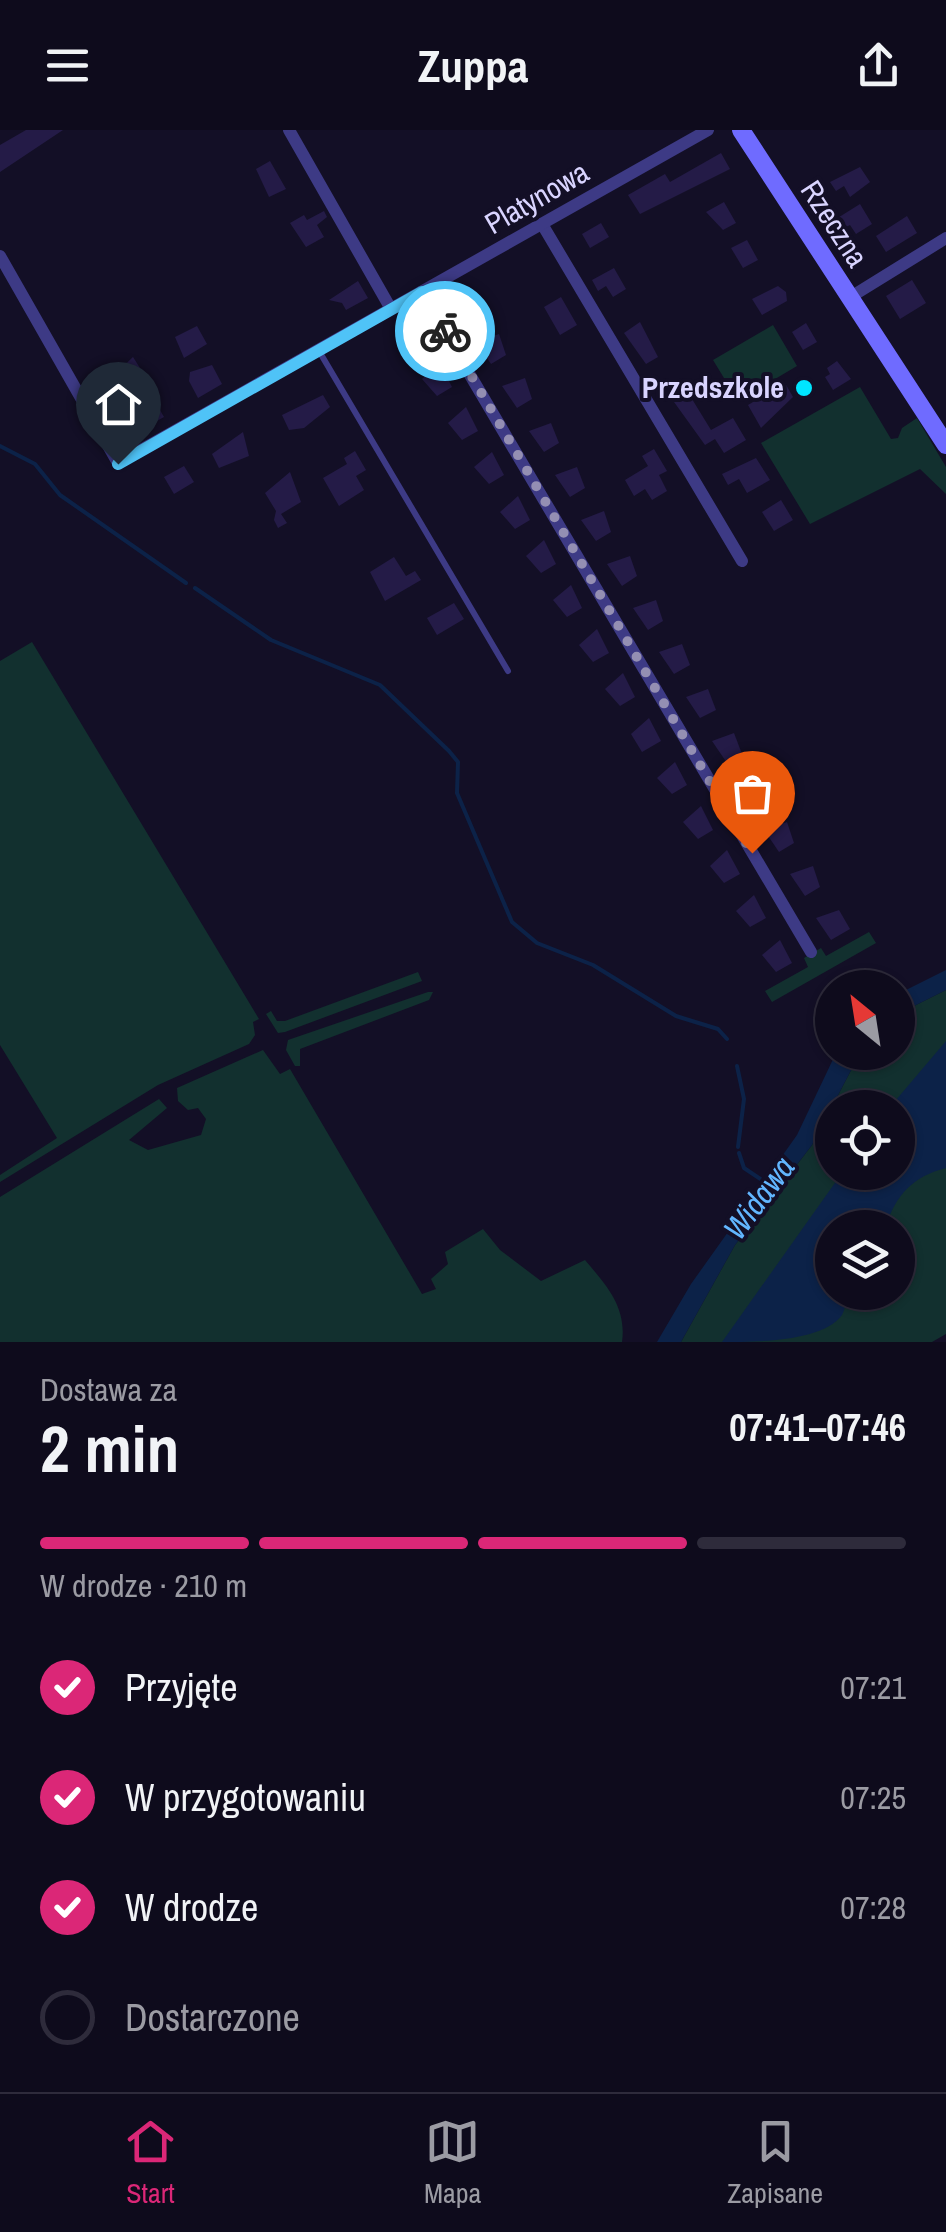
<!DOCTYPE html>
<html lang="pl">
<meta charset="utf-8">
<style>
:root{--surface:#0e0b1c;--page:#1c1929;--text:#f1f3f6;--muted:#9b9ba3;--line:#2e2b3b;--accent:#db2777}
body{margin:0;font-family:"Archivo Narrow",sans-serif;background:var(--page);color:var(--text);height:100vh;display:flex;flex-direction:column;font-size:38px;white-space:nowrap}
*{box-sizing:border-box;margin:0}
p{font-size:32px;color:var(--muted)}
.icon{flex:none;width:55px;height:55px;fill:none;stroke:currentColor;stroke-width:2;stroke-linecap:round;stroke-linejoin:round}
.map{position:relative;height:1212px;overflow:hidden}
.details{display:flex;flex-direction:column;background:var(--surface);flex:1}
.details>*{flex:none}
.needle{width:65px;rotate:330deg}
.controls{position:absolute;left:815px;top:840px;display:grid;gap:20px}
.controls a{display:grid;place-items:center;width:100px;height:100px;border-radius:50%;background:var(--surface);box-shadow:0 2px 8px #0004,0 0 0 2px var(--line);font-size:50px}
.pin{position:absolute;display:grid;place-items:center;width:85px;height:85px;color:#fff;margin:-102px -42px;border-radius:50% 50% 50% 0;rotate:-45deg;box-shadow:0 0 10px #0007}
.pin .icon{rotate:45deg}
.courier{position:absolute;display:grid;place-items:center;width:100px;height:100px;margin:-50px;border:8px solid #4fc3f7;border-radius:50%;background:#fff;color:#222;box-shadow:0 2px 12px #0007}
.overview em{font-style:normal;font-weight:700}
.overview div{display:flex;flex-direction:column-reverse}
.overview{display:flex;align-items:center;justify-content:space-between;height:170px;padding:0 40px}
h1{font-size:65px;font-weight:700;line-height:75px}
.bar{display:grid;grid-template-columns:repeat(4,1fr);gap:15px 10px;align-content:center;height:120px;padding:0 40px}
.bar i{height:12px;border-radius:8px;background:var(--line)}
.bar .on{background:var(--accent)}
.bar p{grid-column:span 4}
ol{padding:0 40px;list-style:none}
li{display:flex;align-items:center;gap:30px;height:110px}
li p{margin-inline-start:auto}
li .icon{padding:10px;border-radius:50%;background:var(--accent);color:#fff;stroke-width:4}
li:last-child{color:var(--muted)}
li i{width:55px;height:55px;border:5px solid var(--line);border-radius:50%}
header{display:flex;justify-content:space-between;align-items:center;height:130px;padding:0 40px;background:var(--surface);font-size:45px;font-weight:700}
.tab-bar{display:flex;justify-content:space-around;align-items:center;height:140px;border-top:2px solid var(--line);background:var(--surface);font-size:28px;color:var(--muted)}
.tab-bar a{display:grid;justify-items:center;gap:5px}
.tab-bar .on{color:var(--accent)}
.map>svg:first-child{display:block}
</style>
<header><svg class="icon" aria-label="menu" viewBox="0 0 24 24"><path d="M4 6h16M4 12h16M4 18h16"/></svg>Zuppa<svg class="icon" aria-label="share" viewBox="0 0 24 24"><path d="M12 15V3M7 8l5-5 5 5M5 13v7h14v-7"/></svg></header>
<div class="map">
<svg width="946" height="1212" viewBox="0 0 946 1212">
<rect width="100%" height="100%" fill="#130f26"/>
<g fill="#12302f" fill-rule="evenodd">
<polygon points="773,195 797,236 738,271 713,230"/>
<polygon points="860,257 891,309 898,308 902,298 917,288 946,337 946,364 920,339 810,394 761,313"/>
<polygon points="32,512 259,889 253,892 255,905 249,914 158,955 0,1052 0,1045 57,1008 0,915 0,531"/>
<polygon points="869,802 876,813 772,872 765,861 808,837 804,828 821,818 826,826"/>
<polygon points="418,842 422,851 285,902 278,903 266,884 271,881 277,891 285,891"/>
<path d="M 946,860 L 946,1204 L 932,1212 L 681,1212 L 735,1115 L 812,1015 L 860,923 L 898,922 L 898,884 ZM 832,978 L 898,978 L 898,1042 L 832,1042 ZM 832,1098 L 898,1098 L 898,1162 L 832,1162 Z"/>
<polygon points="428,862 433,862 429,870 300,919 300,936 295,936 286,920 288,910"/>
<path d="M 263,920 L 280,944 L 290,939 L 422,1164 L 436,1159 L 431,1149 L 448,1134 L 445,1122 L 483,1099 L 500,1120 L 541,1151 L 585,1130 C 606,1155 627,1177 622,1212 L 0,1212 L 0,1067 L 159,969 L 167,978 L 129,1010 L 148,1020 L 201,1005 L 206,989 L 198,978 L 188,980 L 178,971 L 177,958 Z"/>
</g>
<g fill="#0c2248">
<polygon points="946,840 946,860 898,884 898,864"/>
<path d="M 946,911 L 946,1038 C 914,1046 895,1065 886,1097 L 832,1098 L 832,1162 L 850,1163 C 845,1170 846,1178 842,1185 C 823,1212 755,1212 722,1212 L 842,1043 L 898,1042 L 898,978 L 890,977 Z"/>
<polygon points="836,923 860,923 812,1015 735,1115 681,1212 657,1212 691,1154 797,1005"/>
</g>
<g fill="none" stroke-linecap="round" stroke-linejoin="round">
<g stroke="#0c2248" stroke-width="4">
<polyline points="0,316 35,334 60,365 186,453"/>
<polyline points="195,458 271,510 380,555 449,621 458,632 457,663 512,792 537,813 593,835 676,886 718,899 727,909"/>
<polyline points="737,936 744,969 738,1017"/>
<polyline points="739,1023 744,1038 765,1052"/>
</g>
</g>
<g fill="#241b47">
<polygon points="26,0 63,0 0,42 0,15"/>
<polygon points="721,23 730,39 640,84 628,65 665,44 670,52"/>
<polygon points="270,31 286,59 269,67 256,39"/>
<polygon points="860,37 870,52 850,67 844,56 836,61 830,52"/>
<polygon points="724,72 736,93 723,100 706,82"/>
<polygon points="860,74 872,94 856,104 850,95 842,99 836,89"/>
<polygon points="324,81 327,87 317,95 324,107 306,117 290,93 304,85 307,90"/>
<polygon points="907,86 917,103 886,122 876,106"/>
<polygon points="601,93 609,107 590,118 582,104"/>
<polygon points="747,110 758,130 743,138 731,118"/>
<polygon points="614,138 626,159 613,167 606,156 598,161 592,150"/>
<polygon points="912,150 926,173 900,189 886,166"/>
<polygon points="358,151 368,168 346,180 342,173 329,170"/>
<polygon points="778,156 786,162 787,171 762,185 752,169"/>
<polygon points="473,159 480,180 465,189 450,168"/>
<polygon points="561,167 577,195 560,205 544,177"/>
<polygon points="414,189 426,212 410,221 396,205"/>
<polygon points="640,192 658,227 646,234 624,203"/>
<polygon points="806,193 817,212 803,220 792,202"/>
<polygon points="197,196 207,214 184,228 175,207"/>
<polygon points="499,204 506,225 491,234 476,212"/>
<polygon points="133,227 147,249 122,261 113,246"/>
<polygon points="837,231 851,249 833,260 825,247 830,244 827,238"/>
<polygon points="440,233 452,257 437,266 422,249"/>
<polygon points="212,235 222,254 198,268 189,251 190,242"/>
<polygon points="525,248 532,269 517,278 502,256"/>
<polygon points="785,253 793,267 761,298 748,275"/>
<polygon points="684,256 711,300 733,288 746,310 724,323 715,309 705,315 669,265"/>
<polygon points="323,265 330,277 304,298 289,300 282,285"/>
<polygon points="153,268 164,287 139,301 130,283 132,275"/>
<polygon points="466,277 478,301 462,310 448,293"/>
<polygon points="551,293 559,313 544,322 529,301"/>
<polygon points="243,302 249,326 219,338 212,324"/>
<polygon points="654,319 667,341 659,345 667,361 652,370 645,359 634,366 625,350 648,336 642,326"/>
<polygon points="355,321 366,340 356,346 364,360 339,376 323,348 347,334 344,328"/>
<polygon points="492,322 504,345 489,354 474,337"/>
<polygon points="756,328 770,350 747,363 739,349 728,355 722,344"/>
<polygon points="184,336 194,352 174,364 164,347"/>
<polygon points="577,337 585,358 570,367 555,345"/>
<polygon points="290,342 301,372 281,384 287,393 278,398 274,390 276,381 265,363"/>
<polygon points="518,366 530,390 515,399 500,382"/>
<polygon points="781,370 793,390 774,401 762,382"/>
<polygon points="604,381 611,402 596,411 581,390"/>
<polygon points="544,410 556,434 541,443 526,426"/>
<polygon points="630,426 637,446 622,456 607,434"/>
<polygon points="394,427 406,446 415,441 421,450 385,471 370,442"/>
<polygon points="571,455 582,478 567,487 553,470"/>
<polygon points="656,470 663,491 648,500 633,478"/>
<polygon points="454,473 464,489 437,505 427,488"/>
<polygon points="597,499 609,523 593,532 579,515"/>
<polygon points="682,514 690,535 674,544 659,522"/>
<polygon points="623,543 635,567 620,576 605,559"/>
<polygon points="708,559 716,580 700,588 686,567"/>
<polygon points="649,588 661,611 642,622 631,604"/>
<polygon points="734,603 742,624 727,633 712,611"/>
<polygon points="675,632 687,655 672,664 657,648"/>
<polygon points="760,647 768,668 753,677 738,655"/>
<polygon points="701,676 713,700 698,709 683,692"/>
<polygon points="787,692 794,713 779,722 764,700"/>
<polygon points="727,720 740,744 724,753 710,736"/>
<polygon points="813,736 820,757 805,766 790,744"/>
<polygon points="754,765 766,788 750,797 736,781"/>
<polygon points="839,780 850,799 831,810 816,788"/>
<polygon points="780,810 792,833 776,842 762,825"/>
</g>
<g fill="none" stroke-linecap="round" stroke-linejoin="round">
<polyline stroke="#3d3a85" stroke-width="6" points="319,221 508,541"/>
<g stroke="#3d3a85" stroke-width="12">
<polyline points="289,0 391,179"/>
<polyline points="542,94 742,431"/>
<polyline points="0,126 118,333 708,0"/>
<polyline points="421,162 811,822"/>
<polyline points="849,168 946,108"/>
</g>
<polyline stroke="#6f6bff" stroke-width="18" points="741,0 946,315"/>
</g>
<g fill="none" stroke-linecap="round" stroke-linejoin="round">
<polyline stroke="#948fb3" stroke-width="10" stroke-dasharray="0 18" points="445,201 752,723"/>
<polyline stroke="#4fc3f7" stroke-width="12" points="118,334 422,162 445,201"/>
</g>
<circle fill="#00e5ff" stroke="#130f26" stroke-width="4" cx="804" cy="258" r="10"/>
<g text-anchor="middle" stroke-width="8" stroke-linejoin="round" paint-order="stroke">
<g font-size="30" fill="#d9d4ff" stroke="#130f26">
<text transform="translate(537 68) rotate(-30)" y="10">Platynowa</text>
<text transform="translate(834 94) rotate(57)" y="10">Rzeczna</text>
</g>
<g font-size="30" font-weight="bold" fill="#d9d4ff" stroke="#130f26" text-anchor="end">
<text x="784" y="268">Przedszkole</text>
</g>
<g font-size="32" font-style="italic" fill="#62b6ff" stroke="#130f26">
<text transform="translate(759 1068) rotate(-53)" y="11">Widawa</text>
</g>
</g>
</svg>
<div class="controls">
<a><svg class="needle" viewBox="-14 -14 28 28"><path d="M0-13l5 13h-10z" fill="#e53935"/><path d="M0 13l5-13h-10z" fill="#9b9ba3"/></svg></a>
<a><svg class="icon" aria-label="locate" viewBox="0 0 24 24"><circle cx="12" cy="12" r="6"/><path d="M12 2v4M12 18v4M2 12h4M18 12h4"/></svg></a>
<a><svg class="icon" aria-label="layers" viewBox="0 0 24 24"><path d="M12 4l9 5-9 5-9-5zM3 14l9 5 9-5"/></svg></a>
</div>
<div class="pin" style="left:752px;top:723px;background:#ea580c"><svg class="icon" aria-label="bag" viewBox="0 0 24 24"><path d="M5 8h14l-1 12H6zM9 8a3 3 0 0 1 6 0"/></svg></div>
<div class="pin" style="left:118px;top:334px;background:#1f2937"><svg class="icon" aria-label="home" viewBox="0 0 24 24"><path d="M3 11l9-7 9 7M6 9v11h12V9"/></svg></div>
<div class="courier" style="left:445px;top:201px"><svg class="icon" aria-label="bike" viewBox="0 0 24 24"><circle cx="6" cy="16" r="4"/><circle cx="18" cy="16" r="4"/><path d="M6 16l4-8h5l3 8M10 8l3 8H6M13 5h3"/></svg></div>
</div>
<section class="details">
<div class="overview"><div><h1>2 min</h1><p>Dostawa za</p></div><em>07:41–07:46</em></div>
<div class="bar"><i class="on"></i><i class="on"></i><i class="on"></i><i></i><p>W drodze · 210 m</p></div>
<ol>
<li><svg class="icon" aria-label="check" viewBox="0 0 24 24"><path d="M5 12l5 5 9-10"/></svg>Przyjęte<p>07:21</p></li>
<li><svg class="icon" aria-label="check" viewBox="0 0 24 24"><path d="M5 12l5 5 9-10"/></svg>W przygotowaniu<p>07:25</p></li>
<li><svg class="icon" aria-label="check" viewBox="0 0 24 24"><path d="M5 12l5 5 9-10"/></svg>W drodze<p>07:28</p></li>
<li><i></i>Dostarczone</li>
</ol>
</section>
<nav class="tab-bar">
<a class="on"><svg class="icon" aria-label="home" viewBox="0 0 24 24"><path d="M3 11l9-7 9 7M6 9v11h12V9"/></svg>Start</a>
<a><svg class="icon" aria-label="map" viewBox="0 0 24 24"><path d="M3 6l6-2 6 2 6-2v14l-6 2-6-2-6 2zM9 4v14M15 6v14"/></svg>Mapa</a>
<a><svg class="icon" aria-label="saved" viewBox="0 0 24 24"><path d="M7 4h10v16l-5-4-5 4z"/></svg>Zapisane</a>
</nav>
